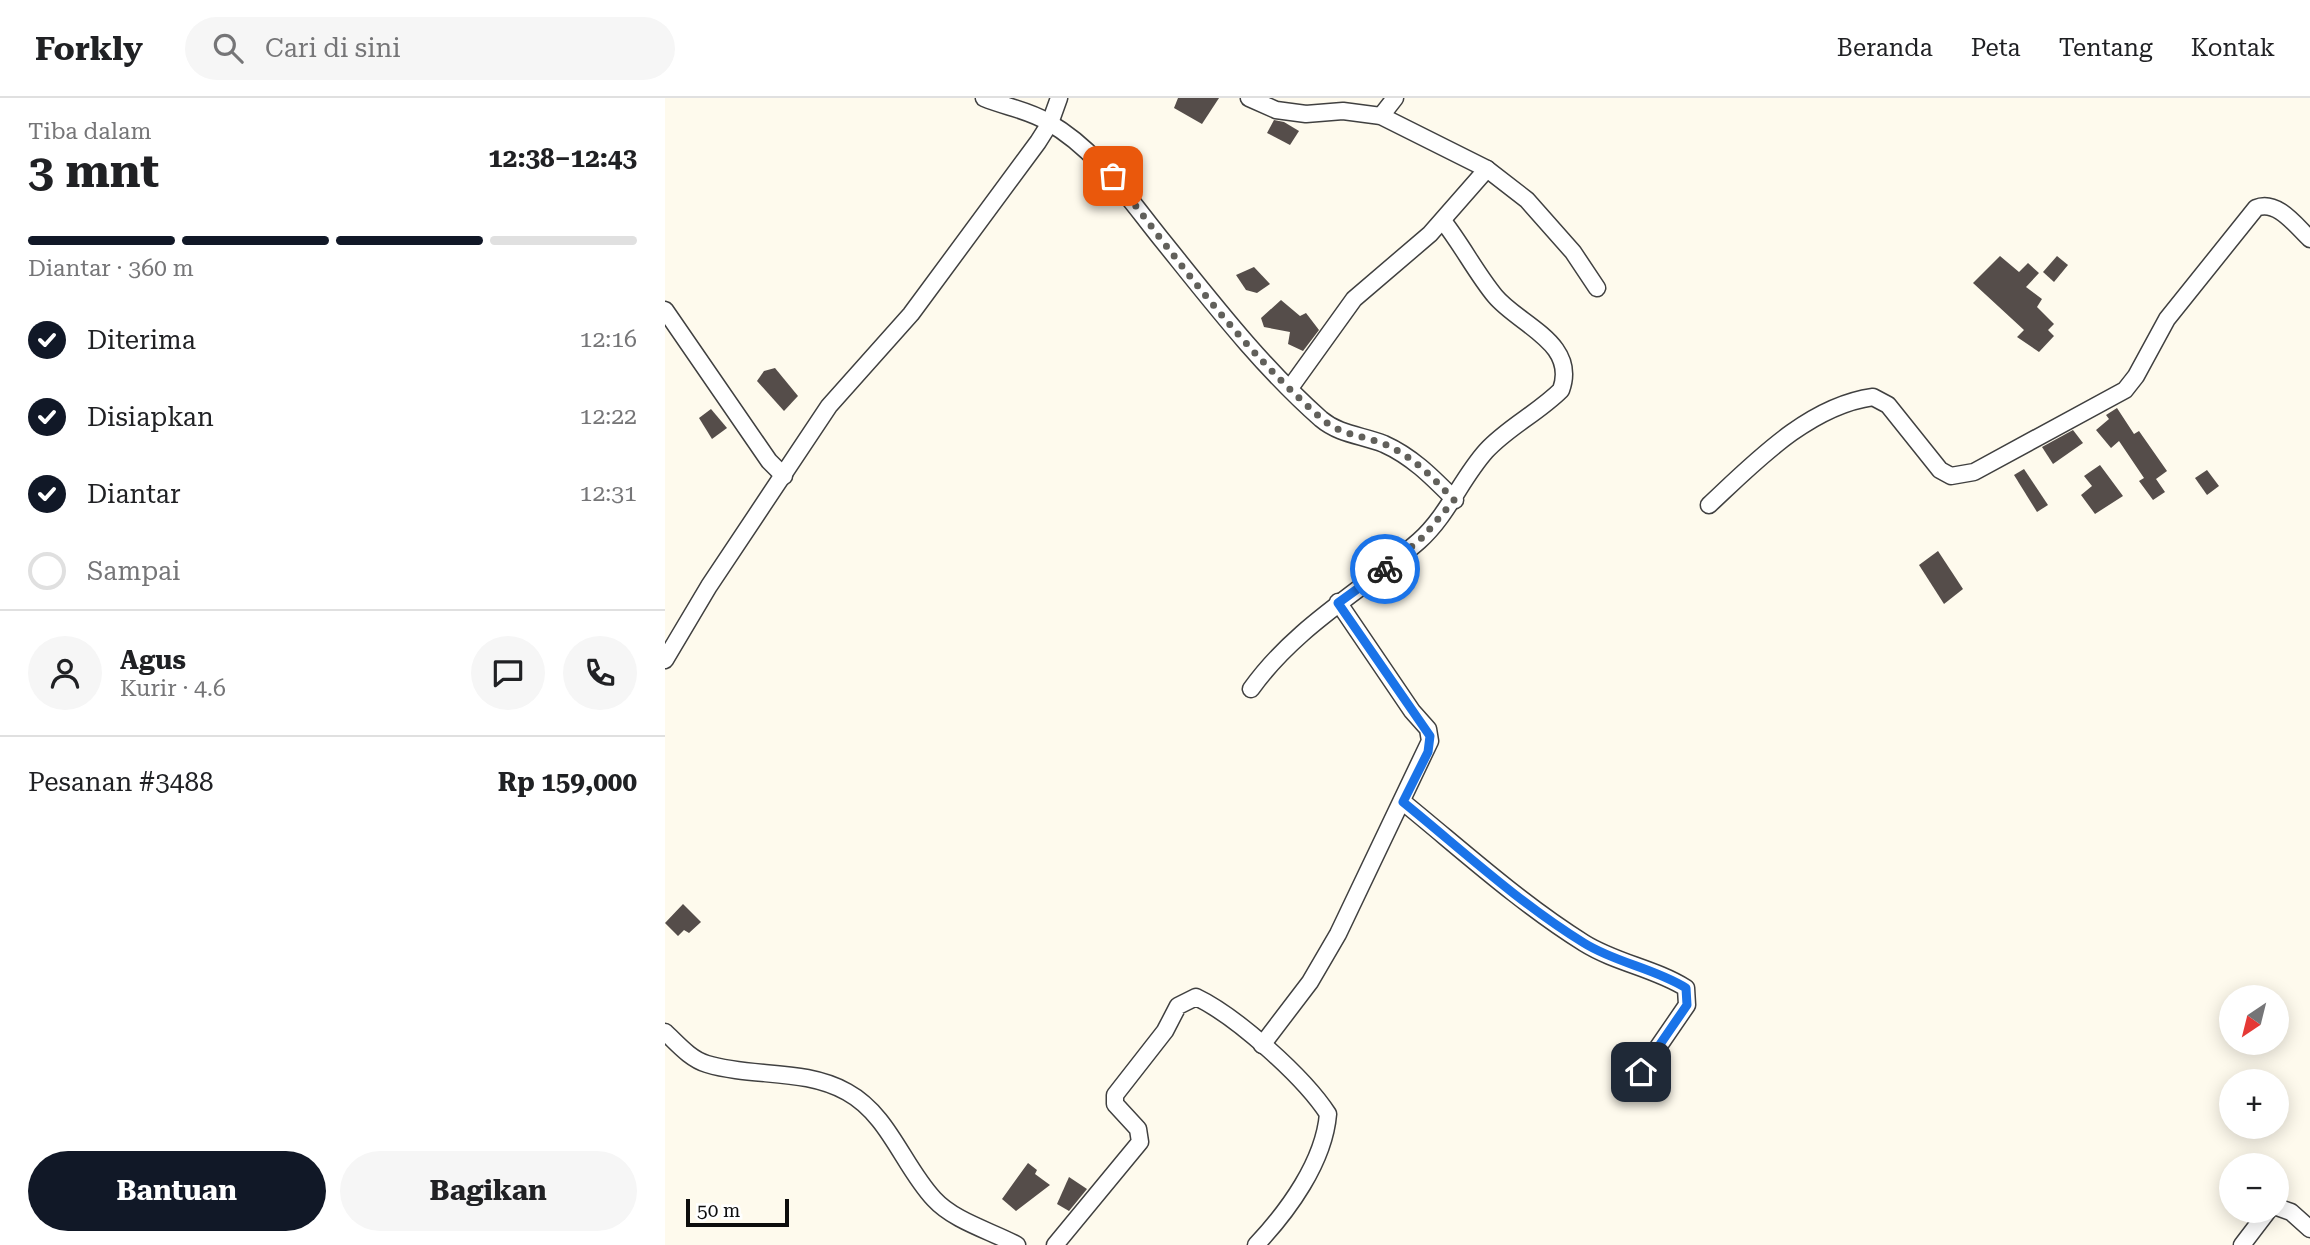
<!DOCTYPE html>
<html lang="id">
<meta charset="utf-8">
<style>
:root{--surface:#fff;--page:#f6f6f6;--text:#202124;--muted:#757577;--line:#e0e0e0;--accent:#111827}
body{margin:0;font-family:"Roboto Serif",serif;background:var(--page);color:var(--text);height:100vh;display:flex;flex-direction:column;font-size:26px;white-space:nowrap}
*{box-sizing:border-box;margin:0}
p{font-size:23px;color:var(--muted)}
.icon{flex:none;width:38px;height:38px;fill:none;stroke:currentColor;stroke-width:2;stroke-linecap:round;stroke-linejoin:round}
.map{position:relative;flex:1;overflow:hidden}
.details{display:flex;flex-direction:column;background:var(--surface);width:665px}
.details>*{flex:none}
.needle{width:46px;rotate:215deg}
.buttons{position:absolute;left:1554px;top:887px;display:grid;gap:14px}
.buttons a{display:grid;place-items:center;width:70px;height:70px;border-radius:50%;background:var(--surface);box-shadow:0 4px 18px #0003;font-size:35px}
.scale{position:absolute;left:21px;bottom:18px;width:103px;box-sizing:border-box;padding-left:7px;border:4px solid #0d0d0d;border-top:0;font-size:19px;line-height:24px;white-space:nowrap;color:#0d0d0d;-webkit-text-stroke:5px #fff;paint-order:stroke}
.pin{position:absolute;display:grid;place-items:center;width:60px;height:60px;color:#fff;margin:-30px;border-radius:14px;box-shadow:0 4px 10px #0006}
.courier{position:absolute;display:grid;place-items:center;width:70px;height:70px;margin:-35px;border:5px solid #1a73e8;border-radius:50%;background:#fff;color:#222;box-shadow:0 2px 9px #0007}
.summary em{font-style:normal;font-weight:700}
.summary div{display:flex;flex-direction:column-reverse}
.summary{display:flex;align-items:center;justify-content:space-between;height:119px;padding:0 28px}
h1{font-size:46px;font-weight:700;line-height:52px}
.bar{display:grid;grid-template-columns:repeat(4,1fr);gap:10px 7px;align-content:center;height:84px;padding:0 28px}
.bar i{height:9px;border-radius:5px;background:var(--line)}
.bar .current{background:var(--accent)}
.bar p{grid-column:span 4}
.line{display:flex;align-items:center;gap:18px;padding:0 28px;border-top:2px solid var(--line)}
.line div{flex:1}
.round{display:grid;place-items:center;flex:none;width:74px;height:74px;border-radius:37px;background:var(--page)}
ol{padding:0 28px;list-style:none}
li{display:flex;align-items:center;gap:21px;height:77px}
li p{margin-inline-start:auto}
li .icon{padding:7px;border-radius:50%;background:var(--accent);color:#fff;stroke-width:4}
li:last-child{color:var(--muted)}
li i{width:38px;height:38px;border:4px solid var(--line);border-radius:50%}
.action{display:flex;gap:14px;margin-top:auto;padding:14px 28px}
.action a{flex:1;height:80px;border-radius:42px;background:var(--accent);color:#fff;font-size:28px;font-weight:700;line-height:80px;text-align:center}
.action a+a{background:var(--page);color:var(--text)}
header{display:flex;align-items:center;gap:42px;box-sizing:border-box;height:98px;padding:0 35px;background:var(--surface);border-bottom:2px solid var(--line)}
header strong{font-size:33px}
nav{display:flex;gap:38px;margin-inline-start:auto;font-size:24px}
.search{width:490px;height:63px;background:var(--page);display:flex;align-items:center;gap:18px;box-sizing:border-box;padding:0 24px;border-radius:38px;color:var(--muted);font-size:26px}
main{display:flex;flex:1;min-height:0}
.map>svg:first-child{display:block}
</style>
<header>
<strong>Forkly</strong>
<div class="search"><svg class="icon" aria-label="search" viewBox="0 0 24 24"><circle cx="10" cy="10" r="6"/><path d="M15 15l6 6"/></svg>Cari di sini</div>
<nav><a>Beranda</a><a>Peta</a><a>Tentang</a><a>Kontak</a></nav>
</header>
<main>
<section class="details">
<div class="summary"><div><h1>3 mnt</h1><p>Tiba dalam</p></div><em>12:38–12:43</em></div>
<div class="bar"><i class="current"></i><i class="current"></i><i class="current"></i><i></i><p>Diantar · 360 m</p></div>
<ol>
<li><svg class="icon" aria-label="check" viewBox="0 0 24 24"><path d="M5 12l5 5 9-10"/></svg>Diterima<p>12:16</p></li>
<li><svg class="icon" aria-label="check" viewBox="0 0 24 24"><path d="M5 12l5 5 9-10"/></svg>Disiapkan<p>12:22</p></li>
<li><svg class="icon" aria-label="check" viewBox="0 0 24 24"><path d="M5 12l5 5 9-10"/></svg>Diantar<p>12:31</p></li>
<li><i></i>Sampai</li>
</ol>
<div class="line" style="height:126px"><a class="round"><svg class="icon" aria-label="person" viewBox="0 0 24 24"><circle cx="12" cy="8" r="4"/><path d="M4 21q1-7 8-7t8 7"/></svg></a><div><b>Agus</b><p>Kurir · 4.6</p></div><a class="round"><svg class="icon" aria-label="chat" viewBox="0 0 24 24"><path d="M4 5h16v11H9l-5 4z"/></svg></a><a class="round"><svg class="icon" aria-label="phone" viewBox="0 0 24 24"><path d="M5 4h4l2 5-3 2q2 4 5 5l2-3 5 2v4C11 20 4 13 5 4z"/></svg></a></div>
<div class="line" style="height:91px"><div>Pesanan #3488</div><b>Rp 159,000</b></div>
<div class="action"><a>Bantuan</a><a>Bagikan</a></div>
</section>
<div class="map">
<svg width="1645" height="1147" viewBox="0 0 1645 1147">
<rect width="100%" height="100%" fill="#fefaed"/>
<g fill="#554d4a">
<polygon points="513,0 554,0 537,26 509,10"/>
<polygon points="609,22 619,24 634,33 625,47 602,35"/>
<polygon points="1335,158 1354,174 1363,165 1374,175 1361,189 1377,201 1372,209 1389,226 1383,232 1389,238 1374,254 1352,239 1359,232 1308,185"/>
<polygon points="1392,158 1403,167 1389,184 1378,174"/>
<polygon points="589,169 605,186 592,195 581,192 571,177"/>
<polygon points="616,202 635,218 641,215 654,232 638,253 623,246 625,234 599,229 596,220"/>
<polygon points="110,270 133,298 119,313 92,283 99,273"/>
<polygon points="1452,310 1469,336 1474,333 1502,373 1491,381 1500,394 1488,402 1474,383 1479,380 1454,343 1446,350 1431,332 1444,321 1441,317"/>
<polygon points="46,311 62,330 47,341 34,320"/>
<polygon points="1408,332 1418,345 1388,366 1377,349"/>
<polygon points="1435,367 1458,398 1430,416 1416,397 1427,388 1419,378"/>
<polygon points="1359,371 1383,407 1372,414 1349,377"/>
<polygon points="1542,372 1554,388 1542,397 1530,380"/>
<polygon points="1273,453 1298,491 1279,506 1254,467"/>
<polygon points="18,806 36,824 24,835 19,832 13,838 0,825"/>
<polygon points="363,1065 372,1072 370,1076 385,1087 351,1113 337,1101"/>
<polygon points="404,1079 422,1091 404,1113 392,1106"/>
</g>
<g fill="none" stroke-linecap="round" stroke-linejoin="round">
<g stroke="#404040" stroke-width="19">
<g id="minor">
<path d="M 319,0 C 341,9 363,12 383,24 C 432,52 463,100 497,142 C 547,204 596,268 656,321 C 675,337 697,337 719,346 C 748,359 768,380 790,402"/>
<polyline points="584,0 611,12 641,16 678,13 716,18 822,71 862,102 908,154 932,190"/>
<polyline points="716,18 730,0"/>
<polyline points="0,212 104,363 119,378"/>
<polyline points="625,290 689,201 765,136 822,71"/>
<path d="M 1044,407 C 1089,365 1143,308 1208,299 L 1223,307 L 1275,372 L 1286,378 L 1309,374 L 1460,292 L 1471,278 L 1502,221 L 1591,110 C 1612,101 1631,128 1645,141"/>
<polyline points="0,562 44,488 164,308 246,216 373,44 385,25 394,0"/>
<path d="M 586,591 C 631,528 697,493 754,443 C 783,417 796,381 821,353 C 843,329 873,315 896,292 C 913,245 854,227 830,198 C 811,175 797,147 778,123"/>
<path d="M 738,704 C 797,752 855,805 919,845 C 951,865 989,870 1021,890 L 1022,907 L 976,974"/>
<path d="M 0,934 C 12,945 25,961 42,966 C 88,980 139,970 182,994 C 224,1017 238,1068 269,1101 C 289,1123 326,1133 352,1147"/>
<polyline points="597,947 645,884 673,836 765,643 763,631 747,613 673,504"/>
<polyline points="1612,1109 1626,1114 1645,1131"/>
<path d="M 390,1147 L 475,1044 L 473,1031 L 450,1006 L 450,997 L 500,933 L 513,908 L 531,899 C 571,918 639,979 663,1016 C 659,1064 623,1113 591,1147"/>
<polyline points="1577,1147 1603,1113"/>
</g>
</g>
<use href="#minor" stroke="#fff" stroke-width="16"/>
</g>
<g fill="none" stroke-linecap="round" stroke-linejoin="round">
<path stroke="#61605b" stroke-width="7" stroke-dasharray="0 12.6" d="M 448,78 C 512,162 576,250 656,320 C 674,337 697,337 719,346 C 748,358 768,380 789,402 L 758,439 L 720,471"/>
<path stroke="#1a73e8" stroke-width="9" d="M 720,471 L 673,505 L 765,638 L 763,654 L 738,704 C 797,752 854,805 919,845 C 951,865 989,870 1021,890 L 1022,907 L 976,974"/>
</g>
</svg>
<div class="buttons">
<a><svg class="needle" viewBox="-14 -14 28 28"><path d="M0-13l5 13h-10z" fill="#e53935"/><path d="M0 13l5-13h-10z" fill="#757577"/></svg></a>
<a>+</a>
<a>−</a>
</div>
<div class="scale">50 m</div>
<div class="pin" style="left:448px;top:78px;background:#ea580c"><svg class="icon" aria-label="bag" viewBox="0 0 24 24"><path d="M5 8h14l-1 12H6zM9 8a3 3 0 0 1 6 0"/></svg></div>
<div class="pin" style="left:976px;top:974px;background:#1f2937"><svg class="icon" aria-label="home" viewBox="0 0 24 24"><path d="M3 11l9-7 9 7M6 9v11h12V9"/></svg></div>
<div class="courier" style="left:720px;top:471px"><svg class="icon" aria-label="bike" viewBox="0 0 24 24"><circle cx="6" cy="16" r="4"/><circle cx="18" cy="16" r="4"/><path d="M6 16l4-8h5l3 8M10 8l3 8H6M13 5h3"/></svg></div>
</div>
</main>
